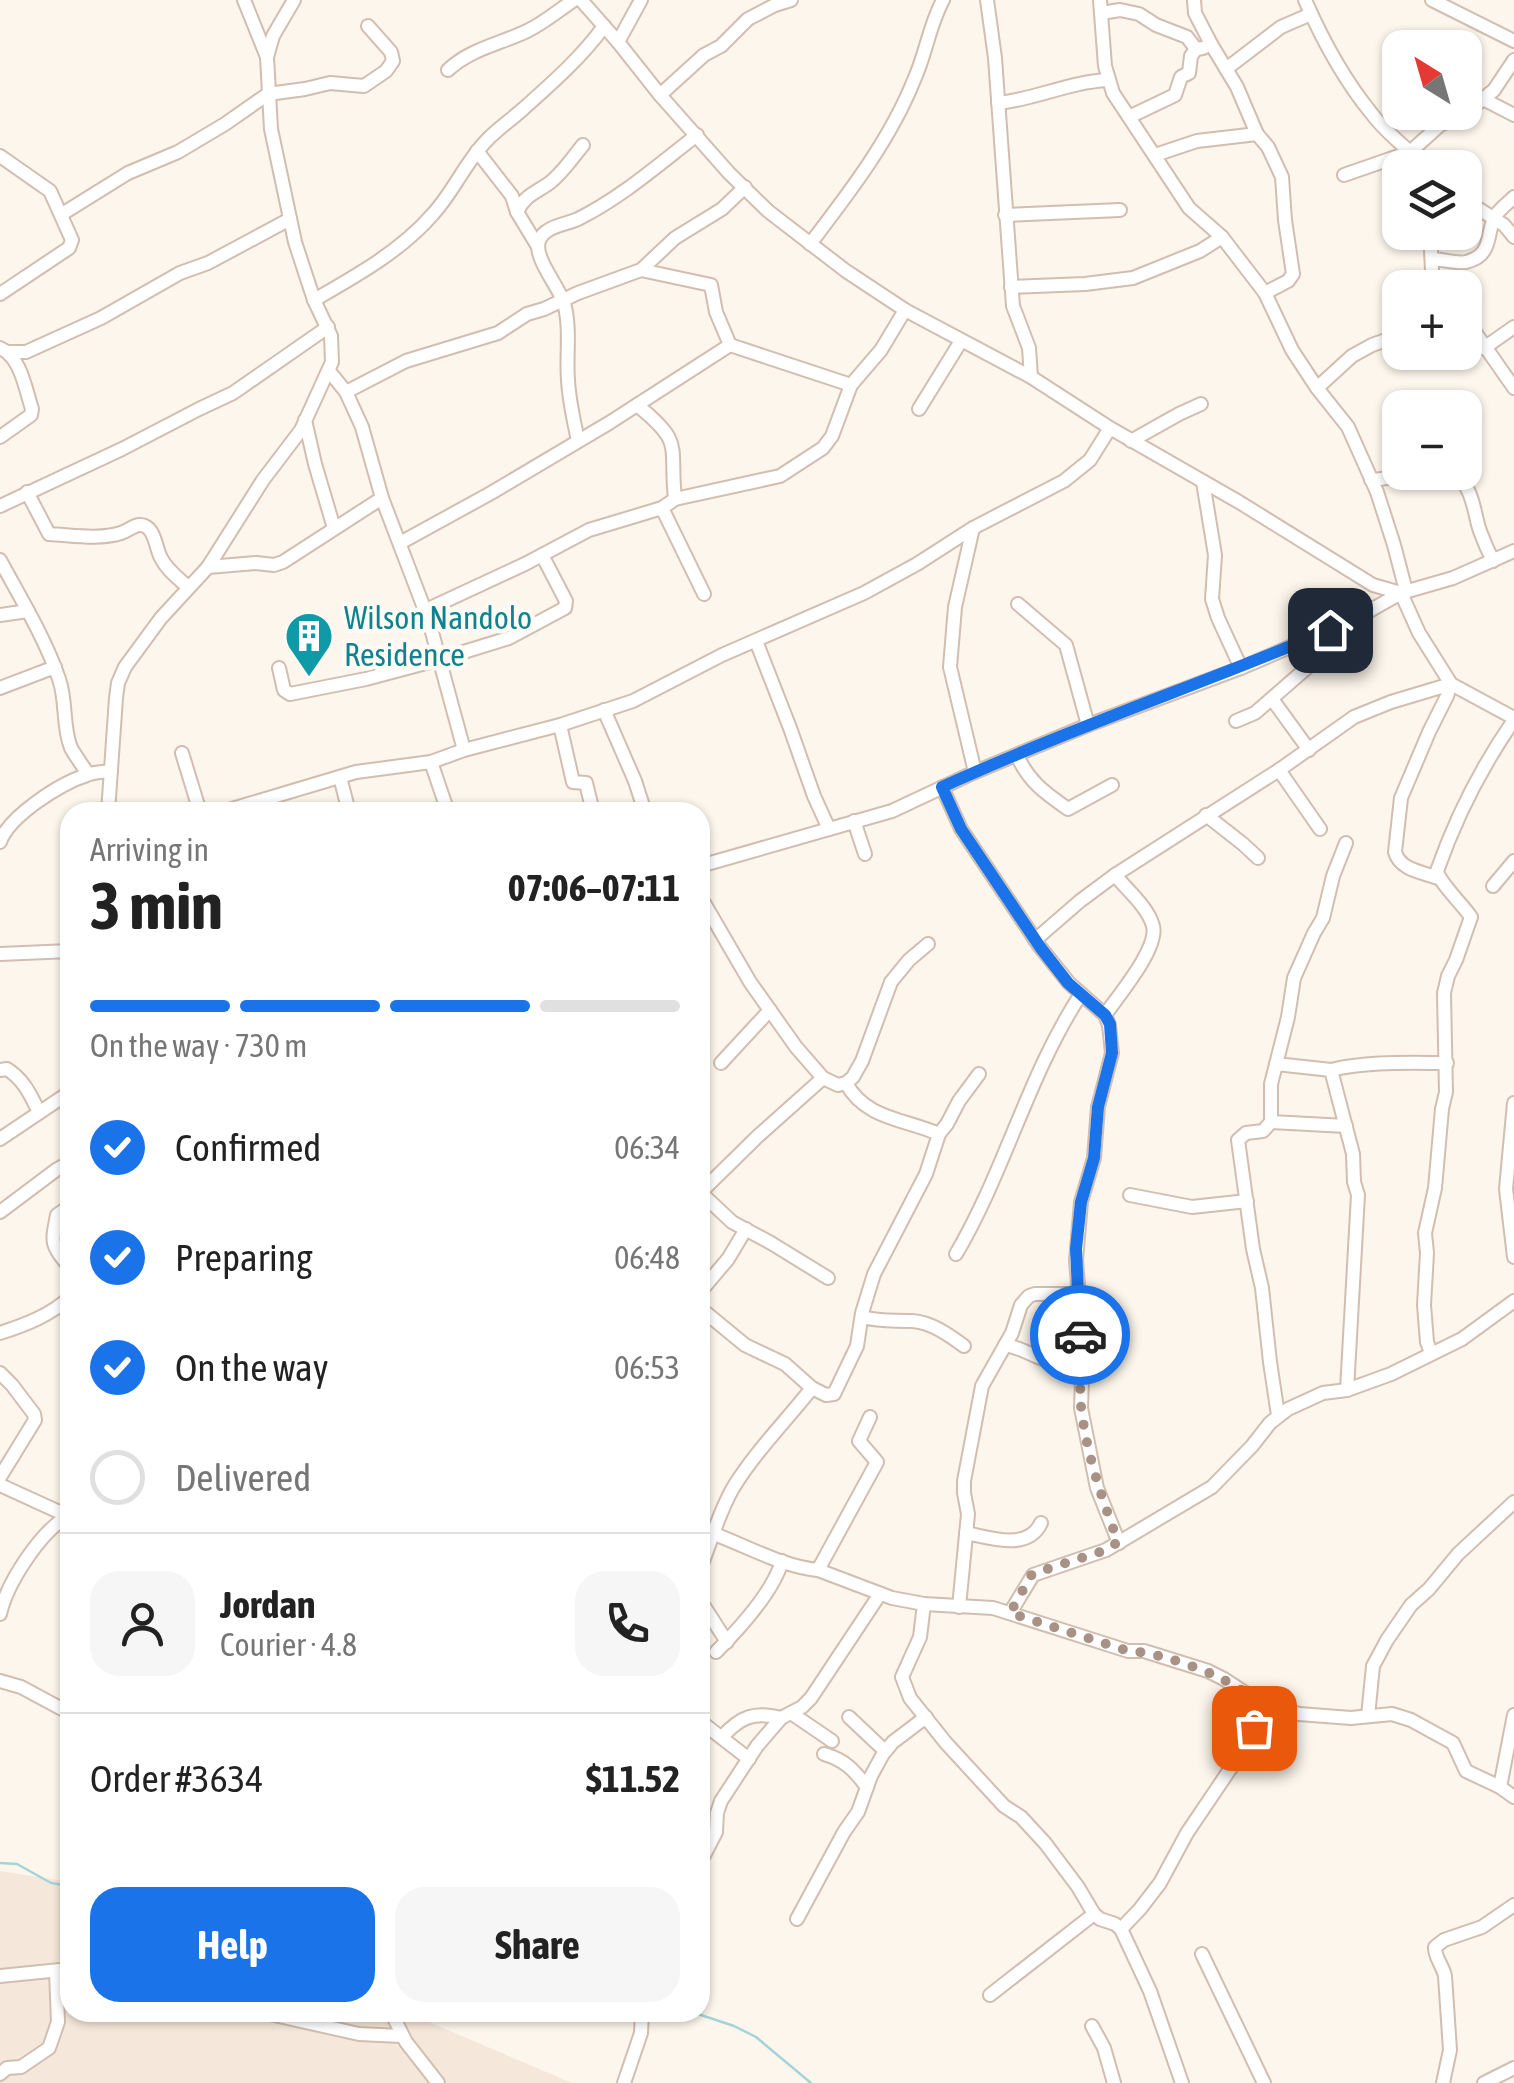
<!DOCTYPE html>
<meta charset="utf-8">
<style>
:root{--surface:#fff;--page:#f6f6f6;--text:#222;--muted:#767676;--line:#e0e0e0;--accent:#1a73e8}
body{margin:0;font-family:"Asap Condensed",sans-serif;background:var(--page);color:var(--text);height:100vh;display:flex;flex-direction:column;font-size:38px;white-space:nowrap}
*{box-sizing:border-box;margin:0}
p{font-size:32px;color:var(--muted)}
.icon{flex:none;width:55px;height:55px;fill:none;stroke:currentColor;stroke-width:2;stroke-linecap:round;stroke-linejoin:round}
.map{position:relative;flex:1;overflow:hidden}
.drawer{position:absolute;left:60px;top:802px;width:650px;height:1220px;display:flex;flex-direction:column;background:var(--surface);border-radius:30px;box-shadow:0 2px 8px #0004}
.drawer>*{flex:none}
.needle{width:65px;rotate:323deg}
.buttons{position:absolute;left:1382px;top:30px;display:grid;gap:20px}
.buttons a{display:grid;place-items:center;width:100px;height:100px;border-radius:20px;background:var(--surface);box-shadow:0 2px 8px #0004;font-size:50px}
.pin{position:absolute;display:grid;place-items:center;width:85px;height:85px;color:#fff;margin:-42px;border-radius:20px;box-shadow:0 5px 15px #0006}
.courier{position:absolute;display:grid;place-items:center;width:100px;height:100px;margin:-50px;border:8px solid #1a73e8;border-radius:50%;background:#fff;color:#222;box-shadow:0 2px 12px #0007}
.headline em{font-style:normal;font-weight:700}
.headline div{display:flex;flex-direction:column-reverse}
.headline{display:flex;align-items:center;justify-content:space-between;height:170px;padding:0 30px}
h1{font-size:65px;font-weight:700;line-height:75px}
.bar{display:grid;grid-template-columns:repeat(4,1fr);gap:15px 10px;align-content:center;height:120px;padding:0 30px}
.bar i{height:12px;border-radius:8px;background:var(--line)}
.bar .active{background:var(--accent)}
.bar p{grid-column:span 4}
.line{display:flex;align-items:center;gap:25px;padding:0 30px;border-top:2px solid var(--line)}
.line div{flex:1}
.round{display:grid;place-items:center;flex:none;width:105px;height:105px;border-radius:30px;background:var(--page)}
ol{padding:0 30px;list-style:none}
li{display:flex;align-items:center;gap:30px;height:110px}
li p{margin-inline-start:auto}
li .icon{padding:10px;border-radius:50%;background:var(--accent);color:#fff;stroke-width:4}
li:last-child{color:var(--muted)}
li i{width:55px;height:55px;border:5px solid var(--line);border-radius:50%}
.button{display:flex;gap:20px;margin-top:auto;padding:20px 30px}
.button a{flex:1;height:115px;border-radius:30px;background:var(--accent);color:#fff;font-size:40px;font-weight:700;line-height:115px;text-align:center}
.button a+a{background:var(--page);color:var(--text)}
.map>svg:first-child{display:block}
</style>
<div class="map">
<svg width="1514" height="2083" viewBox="0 0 1514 2083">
<rect width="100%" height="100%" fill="#fdf6ec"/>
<polygon fill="#f5e8da" points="0,1871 70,1882 70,2012 408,2013 572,2083 0,2083"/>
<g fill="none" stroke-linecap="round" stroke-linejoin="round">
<g stroke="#a5d3da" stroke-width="2.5">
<polyline points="0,1863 17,1864 51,1883 70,1886"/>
<polyline points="692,2012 734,2026 756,2037 811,2083"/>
</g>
<g stroke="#d1beb0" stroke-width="16">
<g id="minor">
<polyline points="244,0 267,57"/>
<polyline points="581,0 618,42 660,95 729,173 768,211 846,271 905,310 1031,377 1110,428 1239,502 1373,585 1401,593 1453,578 1514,551"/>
<polyline points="987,0 995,58 1013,306 1029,348 1031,377"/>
<polyline points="1100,0 1105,66 1113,93 1189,208 1222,237 1265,293 1292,350 1317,388 1348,427 1377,492 1394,545 1406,591"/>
<polyline points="1194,0 1195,13 1211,44 1237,87 1257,134 1268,147 1282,177 1285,220 1293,274 1288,281 1265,293"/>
<path d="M 1305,0 C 1322,39 1345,81 1372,114 C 1388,135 1409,150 1428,168"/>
<polyline points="1432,0 1514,41"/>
<polyline points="1101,13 1120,10 1139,14 1156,25 1187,37 1196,49 1203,48 1211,44"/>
<polyline points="618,42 641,0"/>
<polyline points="1226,69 1281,27 1311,14"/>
<path d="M 448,70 C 470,49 500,44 527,31 C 544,23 559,10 574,0"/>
<polyline points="660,95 704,55 721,46 748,19 775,5 791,0"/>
<polyline points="1483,99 1514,115"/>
<path d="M 998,103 C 1036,99 1069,82 1108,80"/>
<polyline points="1129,117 1175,95 1181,77 1189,73 1191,56 1196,49"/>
<polyline points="477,151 512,196 517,212 537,245"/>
<polyline points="1155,155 1197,141 1257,134"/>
<polyline points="0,156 50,191 72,240 69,248 0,294"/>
<polyline points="1344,175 1410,152 1440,125 1467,112 1483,99 1494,90 1514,60"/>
<polyline points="1465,200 1504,225 1514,237"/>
<path d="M 517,212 C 524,196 535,193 548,184 C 562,174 572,158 583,145"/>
<polyline points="62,214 128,173 178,152 225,124 268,94 305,89 330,83 364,86 386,71 393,61 391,52 368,26"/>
<polyline points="1005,215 1120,210"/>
<polyline points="1430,232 1433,288"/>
<path d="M 810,244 C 849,193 890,140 914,80 C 926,54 929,26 943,0"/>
<path d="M 1432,259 C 1442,259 1456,264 1466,262 C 1495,255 1485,231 1496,215 C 1501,208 1508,203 1514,197"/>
<polyline points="641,270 711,285 716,312 730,345"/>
<polyline points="1011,287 1085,284 1133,278 1200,251 1222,237"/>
<path d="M 314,300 C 356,276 401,251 433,214 C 454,191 466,161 488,139 C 499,128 512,119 523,109 C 550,85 584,55 604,26"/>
<polyline points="1465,318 1514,388"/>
<path d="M 0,348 C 21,357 25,388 32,409 L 31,415 L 0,437"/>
<polyline points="1484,348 1514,327"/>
<polyline points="9,352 26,352 101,318 180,273 208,263 290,219"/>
<polyline points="329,371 346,392 362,427 382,498 429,621 464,750"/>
<polyline points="1317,388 1352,356 1372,345 1400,335"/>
<polyline points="346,392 406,361 498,333 527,314 544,309 578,293 641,270 675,238 722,209 745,187"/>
<path d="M 637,405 C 685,444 669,444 675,499"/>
<polyline points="1431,408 1456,403"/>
<polyline points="919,409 961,341"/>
<polyline points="305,420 315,464 334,528"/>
<path d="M 578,441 C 574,421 569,401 568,380 C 566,355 571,328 564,303 C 559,287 533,257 539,241 C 544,226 565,225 578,219 C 622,197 658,165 697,135"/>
<polyline points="1131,441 1179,414 1201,404"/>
<polyline points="1390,478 1394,459 1400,449"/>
<path d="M 1371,480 C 1395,478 1449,465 1465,485 C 1474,498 1475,517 1480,531 C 1484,542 1488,551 1493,561"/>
<polyline points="1203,482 1215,555 1212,599 1218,618 1241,668"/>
<path d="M 27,492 L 49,534 C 72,535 98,540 121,533 C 131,530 139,519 149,529 C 156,536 156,549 161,558 C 167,570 178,578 188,587"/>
<polyline points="0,506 122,449 199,409 233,393 328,327"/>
<polyline points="662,508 704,594"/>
<polyline points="973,528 955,607 950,667 975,772"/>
<polyline points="400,543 491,493 609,423 730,345 851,385"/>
<path d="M 0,560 C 21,599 45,638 59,679 C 67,701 62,726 71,748 C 76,757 83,766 88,774"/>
<polyline points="208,567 256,563 274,565 283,562 382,498"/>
<polyline points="1018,604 1066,645 1088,725"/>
<polyline points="426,610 525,564 589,530 662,508 675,499 780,476 823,448 832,436 851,385 881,350 905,310"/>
<polyline points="0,615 28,611"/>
<polyline points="756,641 790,728 814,796 829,829"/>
<polyline points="279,668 284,690 290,694 366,679 441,659 509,638 565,608 566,601 542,555"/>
<polyline points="0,688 55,667"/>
<polyline points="1272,699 1309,750"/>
<polyline points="604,710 635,781 645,812"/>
<polyline points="1236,721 1255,713 1317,659"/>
<polyline points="560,725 573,782 586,783 593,812"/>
<polyline points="182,753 200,812"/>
<path d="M 1017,755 C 1028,781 1045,793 1068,809 L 1112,785"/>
<polyline points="431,762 448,812"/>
<polyline points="1279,770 1320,829"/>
<polyline points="340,777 349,812"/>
<polyline points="942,787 961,829 1040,947 1069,983 1105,1015 1109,1025 1112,1053 1098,1107 1094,1158 1081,1202 1076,1260 1083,1349 1081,1408 1097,1488 1119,1543"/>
<polyline points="108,812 116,698 118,683 125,667 161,618 208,567 263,480 301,430 332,362 331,336 314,300 295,242 271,129 267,57 273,36 294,0"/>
<polyline points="222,812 356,772 431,762 464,750 560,725 633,701 722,655 864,593 917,564 973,528 1064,481 1090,460 1110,428"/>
<polyline points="1206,815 1243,844 1258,858"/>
<polyline points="854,821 865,854"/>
<path d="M 0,842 C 9,816 61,783 87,775 C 94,772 103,772 111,771"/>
<polyline points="700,866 892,811 975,772 1088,725 1241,668 1355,619 1401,593 1419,633 1451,684 1514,718"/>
<path d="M 1438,878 C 1422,872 1400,870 1395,852 L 1401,798 L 1429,732 L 1447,696 L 1451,684"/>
<polyline points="1493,886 1514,861"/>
<polyline points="700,896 750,982 796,1047 823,1078 838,1085 846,1083 853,1077 862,1061 891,982 909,960 928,944"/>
<polyline points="1035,940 1080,901 1115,875 1279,770 1354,717 1391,702 1451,684"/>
<polyline points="0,954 70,951"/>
<path d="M 1105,1015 C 1118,996 1159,948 1153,926 C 1148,907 1127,890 1115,875"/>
<polyline points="721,1063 770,1010"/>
<polyline points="1276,1064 1331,1070 1353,1154 1354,1182 1358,1195 1347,1390"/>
<path d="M 0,1070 L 7,1069 C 24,1080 30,1094 39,1112"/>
<path d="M 1331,1070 C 1367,1061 1409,1063 1447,1063"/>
<path d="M 846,1083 C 865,1119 905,1119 939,1134"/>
<polyline points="1514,1103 1506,1189 1514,1257"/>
<polyline points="1271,1122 1346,1126"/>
<polyline points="0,1139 70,1092"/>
<polyline points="700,1192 732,1222 771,1243 828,1278"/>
<polyline points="700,1193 757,1137 823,1078"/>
<polyline points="1130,1195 1192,1207 1247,1201"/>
<path d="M 70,1206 L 57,1215 C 51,1245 51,1244 70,1268"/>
<polyline points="0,1212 56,1170 70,1162"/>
<path d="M 956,1254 C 1005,1171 1028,1075 1081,994"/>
<polyline points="700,1292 728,1259 746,1229"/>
<polyline points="700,1308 745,1345 785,1364 812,1388 826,1395 834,1394 857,1346 862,1313 874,1274 926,1174 939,1134 947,1124 959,1101 979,1074"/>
<path d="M 862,1317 C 882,1322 892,1320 912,1321 C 931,1322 949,1335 964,1346"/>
<path d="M 0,1333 C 25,1325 51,1315 70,1297"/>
<path d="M 1005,1345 C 1018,1347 1026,1352 1038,1357 C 1052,1363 1067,1366 1081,1369"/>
<path d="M 1431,1353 L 1427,1342 L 1424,1305 L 1427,1253 L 1425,1233 L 1435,1188 L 1442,1109 L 1446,1092 L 1444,993 L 1448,976 L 1456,960 L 1471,917 C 1462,904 1439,882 1437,871 C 1456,817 1482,766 1514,720"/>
<polyline points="0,1373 12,1385 34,1414 35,1420 0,1477"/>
<polyline points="1278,1415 1270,1362 1262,1288 1253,1249 1238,1140 1246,1133 1263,1131 1271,1122 1271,1084 1288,1017 1294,978 1314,933 1323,918 1333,876 1346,843"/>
<polyline points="0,1485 57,1511 70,1513"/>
<path d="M 700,1529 C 739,1541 777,1566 818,1570 L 892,1598 L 924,1604 L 993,1608 L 1128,1651 L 1144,1651 L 1208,1671 L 1224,1679 L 1259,1702 L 1299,1714 L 1351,1718 L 1392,1714 L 1411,1720 L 1453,1743 L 1466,1771 L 1500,1787 L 1514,1797"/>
<path d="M 966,1533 C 991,1538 1028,1551 1041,1523"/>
<path d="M 700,1569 C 711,1542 718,1514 733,1488 C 755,1452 786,1421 812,1388"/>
<polyline points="818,1570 877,1462 859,1441 870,1417"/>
<polyline points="700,1600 727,1642"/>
<polyline points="924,1604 920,1637 902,1677 910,1698 946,1743 1004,1806 1021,1817 1045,1843 1078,1887 1094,1914 1100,1919 1115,1924 1121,1929 1150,1991 1182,2083"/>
<polyline points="959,1607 968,1514 964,1493 964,1481 982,1386 1012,1333 1021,1305 1029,1296 1035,1294 1078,1294"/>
<polyline points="1010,1613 1033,1575 1106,1550 1212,1487 1252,1446 1270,1423 1288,1409 1323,1393 1347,1390 1391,1374 1462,1339 1514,1301"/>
<path d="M 0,1614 C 7,1583 41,1530 70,1515"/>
<path d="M 716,1652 C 739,1629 773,1592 782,1561"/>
<polyline points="0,1681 21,1687 62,1709 70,1706"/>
<polyline points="791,1713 832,1741"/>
<polyline points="1368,1716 1373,1666 1387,1640 1411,1605 1429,1589 1458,1554 1514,1502"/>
<polyline points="849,1717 885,1751"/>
<polyline points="700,1721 749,1759"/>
<path d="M 722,1737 C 740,1717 754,1711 781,1718"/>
<path d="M 824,1754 C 845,1760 854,1770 867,1787"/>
<polyline points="1500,1787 1514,1715"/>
<polyline points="700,1863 716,1832 717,1813 721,1801 757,1746 781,1718 802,1707 811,1698 880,1594"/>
<polyline points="797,1919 844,1832 858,1812 871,1776 883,1754 893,1742 926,1717"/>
<polyline points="1121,1929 1140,1909 1160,1883 1187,1833 1243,1750 1260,1718 1262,1712 1259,1702"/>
<polyline points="1202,1954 1264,2083"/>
<polyline points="0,1976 70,1969"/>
<polyline points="990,1995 1094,1914"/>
<polyline points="261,2012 359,2034 401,2036"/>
<polyline points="391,2012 406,2042 438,2083"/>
<polyline points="1092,2026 1104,2048 1114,2083"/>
<polyline points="0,2074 7,2068 21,2067 49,2048 58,2022 56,1971"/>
<polyline points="624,2083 641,2033 642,2012"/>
<path d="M 1443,2083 L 1450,2050 L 1445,1976 C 1443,1966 1434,1956 1435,1947 L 1444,1940 L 1482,1927 L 1514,1905"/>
<polyline points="1484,2083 1514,2068"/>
</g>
</g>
<use href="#minor" stroke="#fff" stroke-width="12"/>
</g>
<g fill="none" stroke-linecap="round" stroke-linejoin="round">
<path stroke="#a89285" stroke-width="10" stroke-dasharray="0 18" d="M 1080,1335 C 1085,1358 1078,1382 1081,1406 C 1086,1453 1102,1498 1118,1542 L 1106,1550 L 1032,1574 L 1010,1613 L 1128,1651 C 1158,1651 1252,1682 1262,1712 L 1254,1728"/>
<path stroke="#1a73e8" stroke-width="12" d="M 1080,1335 L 1076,1249 L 1081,1202 L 1094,1158 L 1098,1107 L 1112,1053 L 1110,1024 L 1105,1015 L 1068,983 L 1040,947 L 961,829 L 942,787 C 1069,729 1201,684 1330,630"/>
</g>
<defs>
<g id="building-pin" transform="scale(2.5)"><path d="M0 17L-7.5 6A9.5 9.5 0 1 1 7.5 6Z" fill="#0f9aa8" stroke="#fffaf3"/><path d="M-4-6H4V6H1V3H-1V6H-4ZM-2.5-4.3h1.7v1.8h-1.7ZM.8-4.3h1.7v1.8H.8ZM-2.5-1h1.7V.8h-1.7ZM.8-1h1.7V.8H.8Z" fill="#fff"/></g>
</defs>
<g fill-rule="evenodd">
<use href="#building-pin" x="309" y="636"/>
</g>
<g text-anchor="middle" stroke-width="9" stroke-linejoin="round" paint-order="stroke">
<g font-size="32" fill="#0d838f" stroke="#fffaf3" text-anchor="start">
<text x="344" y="629">Wilson Nandolo<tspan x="344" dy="37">Residence</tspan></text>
</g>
</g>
</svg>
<div class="buttons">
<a><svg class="needle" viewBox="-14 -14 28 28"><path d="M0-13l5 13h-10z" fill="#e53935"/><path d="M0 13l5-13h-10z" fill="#767676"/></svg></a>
<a><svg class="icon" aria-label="layers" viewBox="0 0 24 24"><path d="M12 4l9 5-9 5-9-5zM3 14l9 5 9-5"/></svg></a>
<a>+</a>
<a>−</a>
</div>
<div class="pin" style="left:1254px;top:1728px;background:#ea580c"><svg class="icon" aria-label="bag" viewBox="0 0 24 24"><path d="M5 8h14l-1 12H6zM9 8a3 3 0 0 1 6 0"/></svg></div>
<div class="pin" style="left:1330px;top:630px;background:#1f2937"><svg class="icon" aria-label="home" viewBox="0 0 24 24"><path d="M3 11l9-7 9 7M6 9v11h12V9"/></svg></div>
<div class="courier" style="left:1080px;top:1335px"><svg class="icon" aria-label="car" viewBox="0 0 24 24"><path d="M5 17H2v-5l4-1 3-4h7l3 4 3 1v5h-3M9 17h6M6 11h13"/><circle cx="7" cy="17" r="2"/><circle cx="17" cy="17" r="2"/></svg></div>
<section class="drawer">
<div class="headline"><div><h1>3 min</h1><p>Arriving in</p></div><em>07:06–07:11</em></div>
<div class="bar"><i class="active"></i><i class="active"></i><i class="active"></i><i></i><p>On the way · 730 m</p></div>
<ol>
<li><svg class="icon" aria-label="check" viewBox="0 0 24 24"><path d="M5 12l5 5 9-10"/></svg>Confirmed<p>06:34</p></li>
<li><svg class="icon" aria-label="check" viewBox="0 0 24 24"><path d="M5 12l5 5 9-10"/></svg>Preparing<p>06:48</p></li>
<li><svg class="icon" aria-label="check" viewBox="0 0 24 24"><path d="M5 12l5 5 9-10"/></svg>On the way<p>06:53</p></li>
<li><i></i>Delivered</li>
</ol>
<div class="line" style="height:180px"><a class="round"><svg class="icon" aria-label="person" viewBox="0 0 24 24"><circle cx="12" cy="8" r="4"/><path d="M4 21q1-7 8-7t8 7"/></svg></a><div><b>Jordan</b><p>Courier · 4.8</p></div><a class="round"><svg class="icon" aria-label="phone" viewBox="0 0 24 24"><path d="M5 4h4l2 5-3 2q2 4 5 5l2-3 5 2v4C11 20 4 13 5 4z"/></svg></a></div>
<div class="line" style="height:130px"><div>Order #3634</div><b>$11.52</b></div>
<div class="button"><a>Help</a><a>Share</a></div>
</section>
</div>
